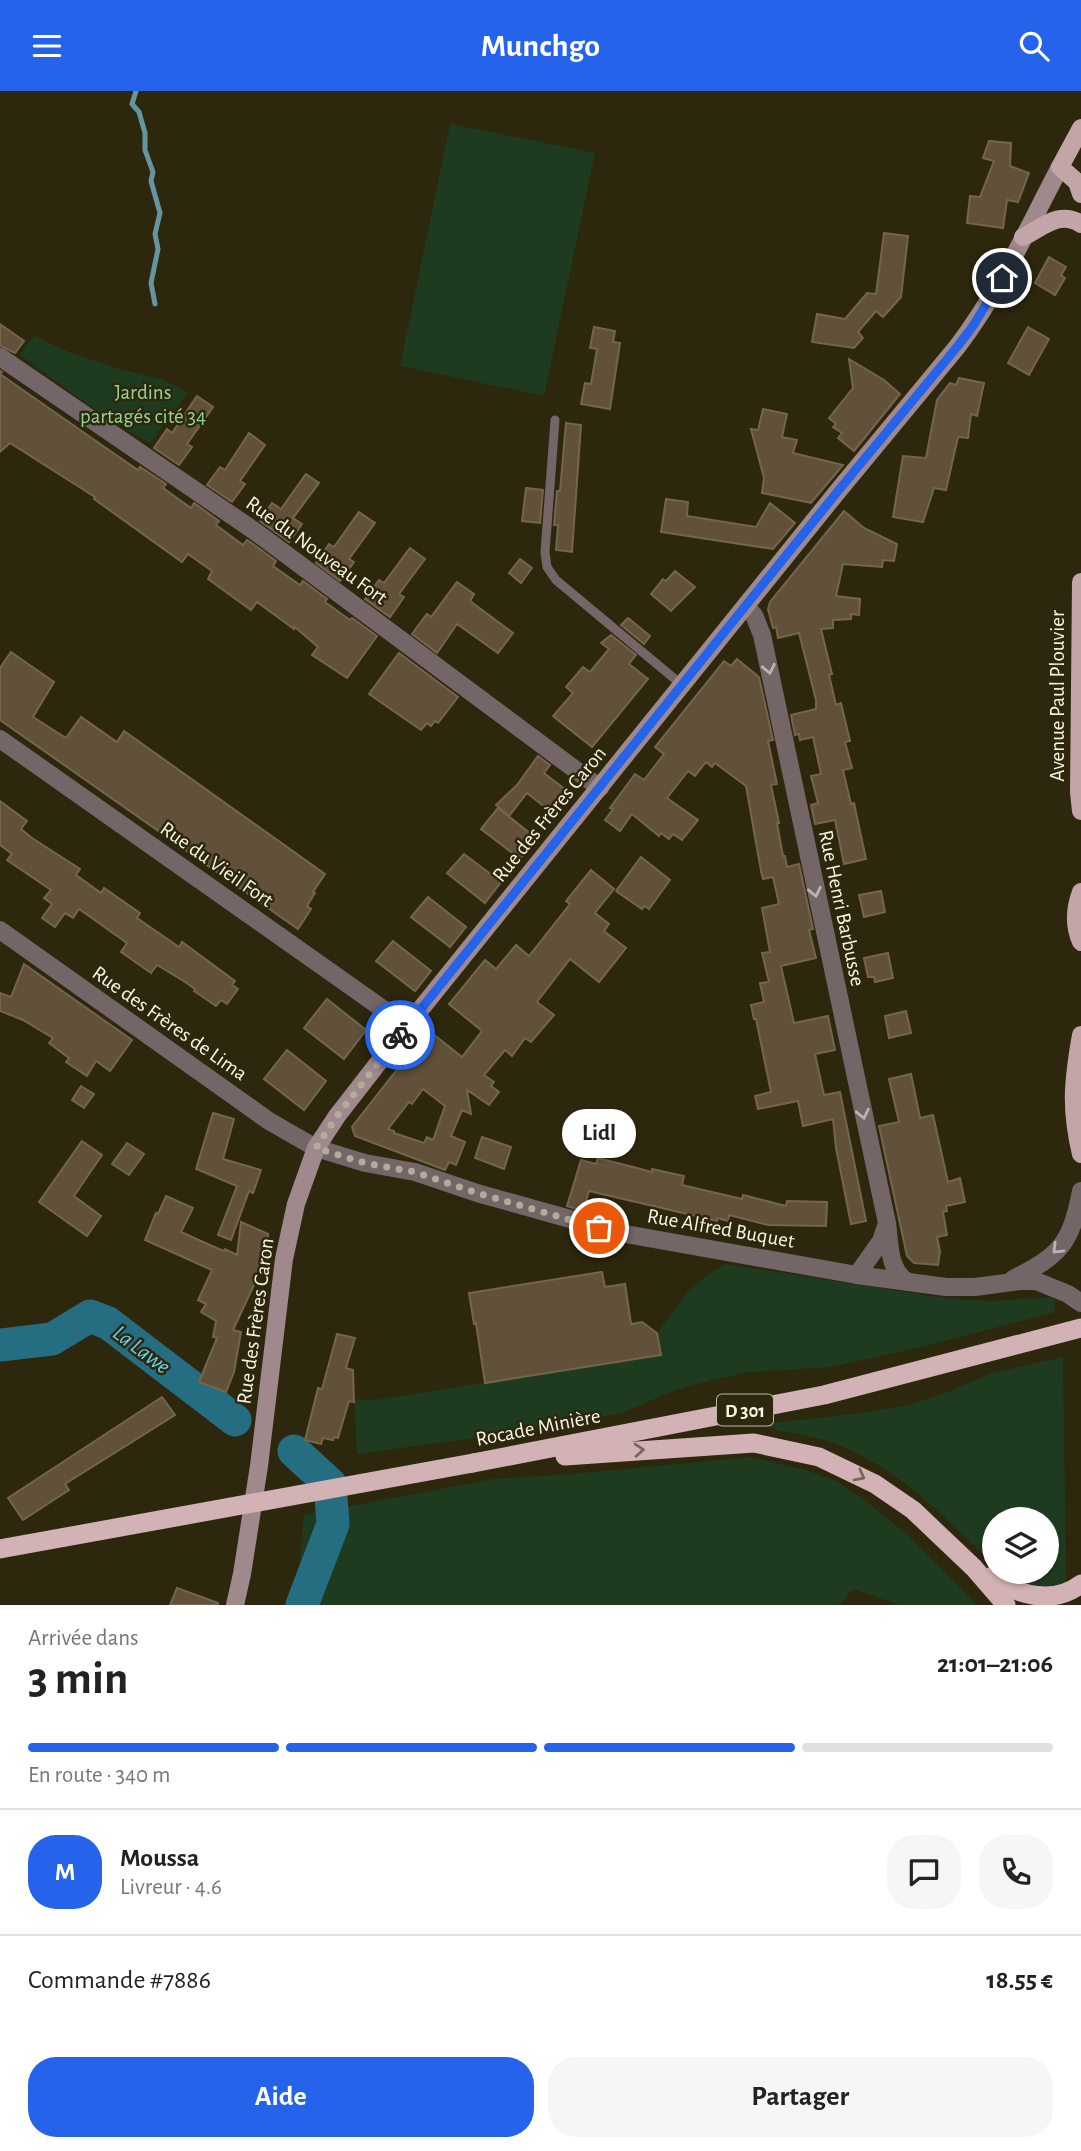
<!DOCTYPE html>
<html lang="fr">
<meta charset="utf-8">
<style>
:root{--surface:#fff;--page:#f6f6f6;--text:#222;--muted:#767676;--line:#e0e0e0;--accent:#2563eb}
body{margin:0;font-family:"Alegreya Sans",sans-serif;background:var(--page);color:var(--text);height:100vh;display:flex;flex-direction:column;font-size:26px;white-space:nowrap}
*{box-sizing:border-box;margin:0}
p{font-size:23px;color:var(--muted)}
.icon{flex:none;width:38px;height:38px;fill:none;stroke:currentColor;stroke-width:2;stroke-linecap:round;stroke-linejoin:round}
.map{position:relative;height:1514px;overflow:hidden}
.sheet{display:flex;flex-direction:column;background:var(--surface);flex:1}
.sheet>*{flex:none}
.buttons{position:absolute;left:982px;top:1416px;display:grid;gap:14px}
.buttons a{display:grid;place-items:center;width:77px;height:77px;border-radius:50%;background:var(--surface);box-shadow:0 2px 5px #0004;font-size:35px}
.pin{position:absolute;display:grid;place-items:center;width:60px;height:60px;color:#fff;margin:-30px;border:4px solid #fff;border-radius:50%;box-shadow:0 2px 7px #0007}
.courier{position:absolute;display:grid;place-items:center;width:70px;height:70px;margin:-35px;border:5px solid #2563eb;border-radius:50%;background:#fff;color:#222;box-shadow:0 2px 9px #0007}
.bubble{position:absolute;height:49px;border-radius:24px;background:var(--surface);box-shadow:0 2px 5px #0004;font-size:23px;font-weight:700;line-height:49px;text-align:center}
.headline em{font-style:normal;font-weight:700}
.headline div{display:flex;flex-direction:column-reverse}
.headline{display:flex;align-items:center;justify-content:space-between;height:119px;padding:0 28px}
h1{font-size:46px;font-weight:700;line-height:52px}
.bar{display:grid;grid-template-columns:repeat(4,1fr);gap:10px 7px;align-content:center;height:84px;padding:0 28px}
.bar i{height:9px;border-radius:5px;background:var(--line)}
.bar .on{background:var(--accent)}
.bar p{grid-column:span 4}
.line{display:flex;align-items:center;gap:18px;padding:0 28px;border-top:2px solid var(--line)}
.line div{flex:1}
.round{display:grid;place-items:center;flex:none;width:74px;height:74px;border-radius:28px;background:var(--page)}
.primary-button{display:flex;gap:14px;margin-top:auto;padding:14px 28px}
.primary-button a{flex:1;height:80px;border-radius:28px;background:var(--accent);color:#fff;font-size:28px;font-weight:700;line-height:80px;text-align:center}
.primary-button a+a{background:var(--page);color:var(--text)}
header{display:flex;justify-content:space-between;align-items:center;height:91px;padding:0 28px;background:var(--accent);color:#fff;font-size:32px;font-weight:700}
.map>svg:first-child{display:block}
</style>
<header><svg class="icon" aria-label="menu" viewBox="0 0 24 24"><path d="M4 6h16M4 12h16M4 18h16"/></svg>Munchgo<svg class="icon" aria-label="search" viewBox="0 0 24 24"><circle cx="10" cy="10" r="6"/><path d="M15 15l6 6"/></svg></header>
<div class="map">
<svg width="1081" height="1514" viewBox="0 0 1081 1514">
<rect width="100%" height="100%" fill="#2d270e"/>
<g fill="#1e3b20">
<polygon points="450,33 595,62 544,305 400,275"/>
<polygon points="34,245 69,261 119,278 160,288 188,301 150,352 108,328 20,264"/>
<polygon points="725,1173 944,1207 988,1210 1054,1206 1055,1221 926,1255 831,1276 750,1281 711,1289 673,1300 622,1322 518,1341 357,1363 354,1308 375,1309 660,1264 657,1242 688,1201 706,1185"/>
<path d="M 1063,1266 L 1066,1489 L 1062,1497 L 1017,1495 L 1001,1481 L 1046,1480 L 1046,1428 L 994,1428 L 994,1474 C 947,1428 906,1384 846,1357 C 831,1350 815,1346 799,1343 C 788,1341 777,1341 768,1335 L 771,1332 L 854,1323 L 909,1314 L 948,1301 L 989,1283 Z"/>
<polygon points="751,1366 806,1379 836,1390 862,1407 909,1445 977,1514 900,1514 853,1498 839,1514 288,1514 299,1476 304,1424 493,1388 573,1383"/>
</g>
<g fill="none" stroke-linecap="round" stroke-linejoin="round">
<polyline stroke="#6596a0" stroke-width="5" points="136,0 132,13 139,21 145,42 145,59 153,81 151,90 160,122 155,143 158,158 151,192 155,213"/>
<g stroke="#256e82" stroke-width="33">
<polyline points="0,1254 52,1248 90,1225 108,1232 235,1329"/>
<polyline points="294,1360 330,1393 333,1433 302,1514"/>
</g>
</g>
<g fill="#61513a" stroke="#75654d" stroke-width="2" fill-rule="evenodd">
<polygon points="989,50 1011,52 1010,75 1029,82 1018,111 1007,109 1003,137 967,132 970,105 980,106 994,70 983,67"/>
<polygon points="884,142 908,145 901,206 883,226 876,220 858,241 863,247 854,257 812,251 817,223 845,228 867,202 876,203"/>
<polygon points="1049,166 1066,176 1061,184 1065,187 1055,204 1035,192"/>
<polygon points="0,233 24,250 15,262 0,255"/>
<polygon points="594,236 615,240 613,251 620,252 610,318 581,313 585,292 591,293 597,258 590,257"/>
<polygon points="1028,236 1049,248 1029,284 1008,272"/>
<polygon points="849,268 884,289 900,303 854,360 838,347 842,342 833,336 836,333 829,327 853,297"/>
<polygon points="0,280 2,281 0,283 106,357 138,379 140,376 166,393 163,397 191,417 194,412 219,430 216,434 243,454 247,449 249,450 276,470 273,475 300,494 303,490 327,508 325,511 350,529 352,527 377,545 347,587 312,564 318,556 295,536 294,538 257,511 251,519 208,488 212,480 188,463 182,471 94,408 95,406 10,352 0,361"/>
<polygon points="959,287 984,292 977,325 971,323 968,347 958,346 946,399 934,397 923,431 893,426 903,365 926,367 937,309 950,292 956,294"/>
<polygon points="197,305 213,316 187,353 192,356 179,374 154,357 167,338 172,342"/>
<polygon points="763,318 787,323 782,346 797,349 793,362 843,374 811,412 762,402 764,387 751,338 758,339"/>
<polygon points="566,332 581,334 572,461 556,459 558,434 554,434 557,400 560,400"/>
<polygon points="249,342 265,354 240,390 245,393 232,411 207,394 220,376 225,379"/>
<polygon points="306,383 319,392 293,427 302,433 289,451 260,430 272,412 281,418"/>
<polygon points="526,397 543,399 540,432 522,430"/>
<polygon points="666,408 688,411 687,425 756,436 770,412 795,432 773,458 661,441"/>
<polygon points="844,420 864,437 897,453 894,470 883,469 882,476 843,473 836,505 860,508 859,524 851,523 851,528 833,529 833,537 821,538 832,583 829,584 836,614 841,612 850,650 845,651 852,677 843,679 851,713 854,712 866,768 844,773 835,729 815,733 811,714 818,712 811,685 821,683 813,646 800,649 799,643 795,644 791,624 816,618 816,609 799,542 778,547 776,536 773,537 768,518 770,511"/>
<polygon points="359,421 375,432 349,468 354,471 340,490 316,472 329,453 334,456"/>
<polygon points="410,457 425,468 399,503 404,506 390,526 365,508 379,489 384,492"/>
<polygon points="520,468 532,477 521,492 509,482"/>
<polygon points="675,480 695,496 671,520 651,503 663,488 666,490"/>
<polygon points="457,491 474,503 470,510 513,542 498,562 457,533 437,562 412,543 427,523 431,526"/>
<polygon points="628,527 650,545 644,553 621,534"/>
<polygon points="611,544 636,564 629,573 648,588 592,656 553,625 573,602 566,596 583,576 590,581 609,558 601,552"/>
<polygon points="11,561 54,591 33,626 66,647 81,626 117,651 124,640 325,783 313,801 315,802 307,815 311,818 298,838 0,629 0,577"/>
<polygon points="399,562 458,606 438,632 435,630 431,635 427,632 421,639 369,603"/>
<polygon points="737,568 759,586 773,649 768,650 777,693 771,694 779,732 777,732 783,765 785,765 787,776 799,773 813,838 809,839 816,867 781,875 794,932 828,925 835,959 815,963 824,1004 840,1001 866,1130 851,1133 836,1057 833,1028 803,1035 798,1010 758,1018 755,1005 771,1001 756,928 754,928 751,914 764,911 760,892 769,891 762,862 770,861 762,817 779,813 773,786 763,788 761,780 746,695 715,672 712,676 706,671 695,685 688,680 667,707 698,729 682,749 673,743 669,748 661,742 659,745 632,723 620,740 605,729 613,718 610,717 635,683 644,689 664,663 655,656 724,570 731,575"/>
<polygon points="538,665 550,674 544,682 571,703 555,724 527,702 509,725 496,714 517,694"/>
<polygon points="0,710 27,730 21,738 32,747 80,778 76,784 101,802 104,797 140,822 137,827 179,856 182,851 235,890 232,894 238,898 227,913 221,909 216,915 194,900 195,898 182,889 157,874 151,882 121,861 127,852 79,818 73,827 65,822 55,836 42,827 52,813 44,807 51,799 7,769 12,763 0,754"/>
<polygon points="498,717 536,747 520,768 481,738"/>
<polygon points="464,763 501,791 485,812 447,782"/>
<polygon points="641,766 670,789 649,818 644,815 642,818 616,800"/>
<path d="M 591,779 L 614,798 L 595,822 L 609,833 L 604,840 L 626,857 L 599,891 L 570,868 L 537,911 L 554,924 L 531,951 L 525,947 L 512,965 L 505,959 L 484,984 L 494,991 L 491,995 L 499,1001 L 489,1014 L 467,999 L 471,1023 L 462,1019 L 451,1045 L 465,1051 L 456,1074 L 449,1071 L 445,1079 L 355,1045 L 352,1036 L 428,939 L 462,966 L 482,940 L 449,913 L 485,869 L 496,878 L 516,854 L 529,865 L 570,813 L 566,810 ZM 423,998 L 445,1015 L 433,1049 L 427,1046 L 424,1052 L 394,1042 L 394,1040 L 388,1038 L 409,1011 L 412,1013 Z"/>
<polygon points="881,800 885,821 864,826 859,804"/>
<polygon points="428,806 466,836 450,856 411,826"/>
<polygon points="393,850 431,880 415,900 376,870"/>
<polygon points="888,862 893,887 875,891 874,886 868,886 864,867"/>
<polygon points="24,873 132,949 110,980 96,970 87,985 66,971 69,967 49,952 53,947 23,929 0,920 0,902 11,906"/>
<polygon points="327,908 366,939 344,968 304,937"/>
<polygon points="906,920 911,942 889,947 885,925"/>
<polygon points="287,959 326,990 304,1019 264,988"/>
<polygon points="911,983 920,1027 933,1024 948,1091 960,1087 965,1111 946,1115 947,1120 943,1121 947,1144 937,1146 940,1160 938,1174 914,1172 907,1165 879,1035 899,1031 889,988"/>
<polygon points="81,995 94,1003 84,1017 72,1009"/>
<polygon points="213,1022 234,1028 223,1068 261,1079 253,1102 249,1100 231,1149 218,1144 237,1095 196,1078"/>
<polygon points="482,1046 511,1056 504,1078 475,1067"/>
<polygon points="82,1050 102,1064 74,1105 101,1125 87,1145 39,1111"/>
<polygon points="127,1052 144,1063 129,1084 112,1073"/>
<polygon points="598,1067 652,1081 652,1078 684,1085 682,1094 742,1108 743,1104 786,1115 787,1110 827,1111 826,1135 768,1134 729,1124 728,1130 717,1127 717,1130 589,1100 583,1120 567,1115 581,1069 596,1073"/>
<polygon points="166,1105 193,1117 181,1141 212,1155 224,1160 225,1158 237,1164 241,1131 268,1143 267,1166 233,1239 241,1241 234,1281 226,1301 199,1291 217,1247 213,1246 216,1230 201,1221 206,1213 198,1209 212,1179 145,1149 156,1122 158,1123"/>
<polygon points="602,1181 605,1196 625,1193 631,1233 642,1231 657,1242 661,1264 485,1292 476,1232 474,1233 469,1202"/>
<polygon points="337,1243 355,1247 346,1277 353,1279 354,1311 349,1310 338,1347 334,1346 333,1349 323,1347 321,1353 305,1349 318,1297 322,1298"/>
<polygon points="162,1306 175,1324 65,1393 69,1399 23,1429 8,1407"/>
<polygon points="177,1497 218,1512 218,1514 170,1514"/>
</g>
<g fill="none" stroke-linecap="round" stroke-linejoin="round">
<polyline stroke="#746667" stroke-width="9" points="555,329 545,461 547,476 556,489 682,594"/>
<g stroke="#746667" stroke-width="18">
<polyline points="0,266 256,441 600,697"/>
<path d="M 746,516 L 754,524 L 762,544 L 887,1132 C 890,1152 888,1180 908,1191"/>
<polyline points="0,648 407,935"/>
<polyline points="0,839 269,1030 316,1057 365,1072 415,1081 477,1102 620,1142 857,1184 946,1196 975,1196 1020,1190 1036,1190 1068,1203 1081,1212"/>
<polyline points="857,1184 881,1150 886,1135"/>
<path d="M 1013,1188 C 1061,1164 1071,1152 1081,1100"/>
</g>
<path stroke="#a0898c" stroke-width="18" d="M 235,1514 L 242,1483 L 259,1375 L 284,1168 L 296,1113 L 316,1057 L 337,1025 L 407,935 L 838,400 L 957,256 C 999,201 1028,137 1060,76"/>
<g stroke="#c2a5a7" stroke-width="18">
<polyline points="1081,37 1060,76 1077,91 1081,103"/>
<path d="M 1023,146 C 1043,136 1060,119 1081,133"/>
<polyline points="1081,491 1079,701 1081,720"/>
<path d="M 1081,801 C 1075,817 1074,835 1081,851"/>
<path d="M 1081,944 C 1073,989 1070,1018 1081,1063"/>
</g>
<g stroke="#d2b2b4" stroke-width="19">
<polyline points="565,1365 754,1352 819,1366 875,1393 913,1419 974,1477 1006,1514"/>
<polyline points="473,1372 824,1304 1081,1237"/>
<path d="M 990,1486 C 1020,1505 1053,1514 1081,1493"/>
</g>
<polyline stroke="#d2b2b4" stroke-width="19" points="0,1458 473,1372"/>
</g>
<defs><path id="oneway-chevron" d="M-2-3.5L2.5 0L-2 3.5" fill="none" stroke-width="1.6" stroke-linecap="round" stroke-linejoin="round" transform="scale(1.75)"/></defs>
<g stroke="#bdb5ad">
<use href="#oneway-chevron" transform="translate(769 578) rotate(78)"/>
<use href="#oneway-chevron" transform="translate(815 801) rotate(78)"/>
<use href="#oneway-chevron" transform="translate(863 1023) rotate(78)"/>
<use href="#oneway-chevron" transform="translate(1057 1158) rotate(135)"/>
</g>
<g stroke="#776659">
<use href="#oneway-chevron" transform="translate(639 1359) rotate(-4)"/>
<use href="#oneway-chevron" transform="translate(860 1385) rotate(28)"/>
</g>
<g fill="none" stroke-linecap="round" stroke-linejoin="round">
<polyline stroke="#b2ad9a" stroke-width="7" stroke-dasharray="0 12.6" points="400,944 337,1025 316,1057 365,1072 415,1081 477,1102 599,1137"/>
<polyline stroke="#2563eb" stroke-width="9" points="400,944 838,400 957,256 973,235 1002,187"/>
</g>
<g text-anchor="middle" stroke-width="5" stroke-linejoin="round" paint-order="stroke">
<rect fill="#2d270e" stroke="#bcb7a5" stroke-width="2" x="717" y="1303.5" width="56" height="31" rx="5"/>
<g font-size="19" font-weight="bold" fill="#f9f5e6">
<text x="745" y="1326">D 301</text>
</g>
<g font-size="21" fill="#94d396" stroke="#2d270e">
<text x="143" y="308">Jardins<tspan x="143" dy="24">partagés cité 34</tspan></text>
</g>
<g font-size="21" fill="#f9f5e6" stroke="#2d270e">
<text transform="translate(317 459) rotate(36)" y="7">Rue du Nouveau Fort</text>
<text transform="translate(1057 605) rotate(-90)" y="7">Avenue Paul Plouvier</text>
<text transform="translate(549 723) rotate(-51)" y="7">Rue des Frères Caron</text>
<text transform="translate(217 773) rotate(35)" y="7">Rue du Vieil Fort</text>
<text transform="translate(842 817) rotate(78)" y="7">Rue Henri Barbusse</text>
<text transform="translate(170 932) rotate(35)" y="7">Rue des Frères de Lima</text>
<text transform="translate(721 1137) rotate(10)" y="7">Rue Alfred Buquet</text>
<text transform="translate(255 1230) rotate(-82)" y="7">Rue des Frères Caron</text>
<text transform="translate(538 1336) rotate(-11)" y="7">Rocade Minière</text>
</g>
<g font-size="23" font-style="italic" fill="#64cfee" stroke="#2d270e">
<text transform="translate(142 1258) rotate(37)" y="8">La Lawe</text>
</g>
</g>
</svg>
<div class="buttons">
<a><svg class="icon" aria-label="layers" viewBox="0 0 24 24"><path d="M12 4l9 5-9 5-9-5zM3 14l9 5 9-5"/></svg></a>
</div>
<div class="pin" style="left:599px;top:1137px;background:#ea580c"><svg class="icon" aria-label="bag" viewBox="0 0 24 24"><path d="M5 8h14l-1 12H6zM9 8a3 3 0 0 1 6 0"/></svg></div>
<div class="pin" style="left:1002px;top:187px;background:#1f2937"><svg class="icon" aria-label="home" viewBox="0 0 24 24"><path d="M3 11l9-7 9 7M6 9v11h12V9"/></svg></div>
<div class="courier" style="left:400px;top:944px"><svg class="icon" aria-label="bike" viewBox="0 0 24 24"><circle cx="6" cy="16" r="4"/><circle cx="18" cy="16" r="4"/><path d="M6 16l4-8h5l3 8M10 8l3 8H6M13 5h3"/></svg></div>
<div class="bubble" style="left:562px;top:1018px;width:74px">Lidl</div>
</div>
<section class="sheet">
<div class="headline"><div><h1>3 min</h1><p>Arrivée dans</p></div><em>21:01–21:06</em></div>
<div class="bar"><i class="on"></i><i class="on"></i><i class="on"></i><i></i><p>En route · 340 m</p></div>
<div class="line" style="height:126px"><b class="round" style="background:var(--accent);color:#fff">M</b><div><b>Moussa</b><p>Livreur · 4.6</p></div><a class="round"><svg class="icon" aria-label="chat" viewBox="0 0 24 24"><path d="M4 5h16v11H9l-5 4z"/></svg></a><a class="round"><svg class="icon" aria-label="phone" viewBox="0 0 24 24"><path d="M5 4h4l2 5-3 2q2 4 5 5l2-3 5 2v4C11 20 4 13 5 4z"/></svg></a></div>
<div class="line" style="height:91px"><div>Commande #7886</div><b>18.55 €</b></div>
<div class="primary-button"><a>Aide</a><a>Partager</a></div>
</section>
